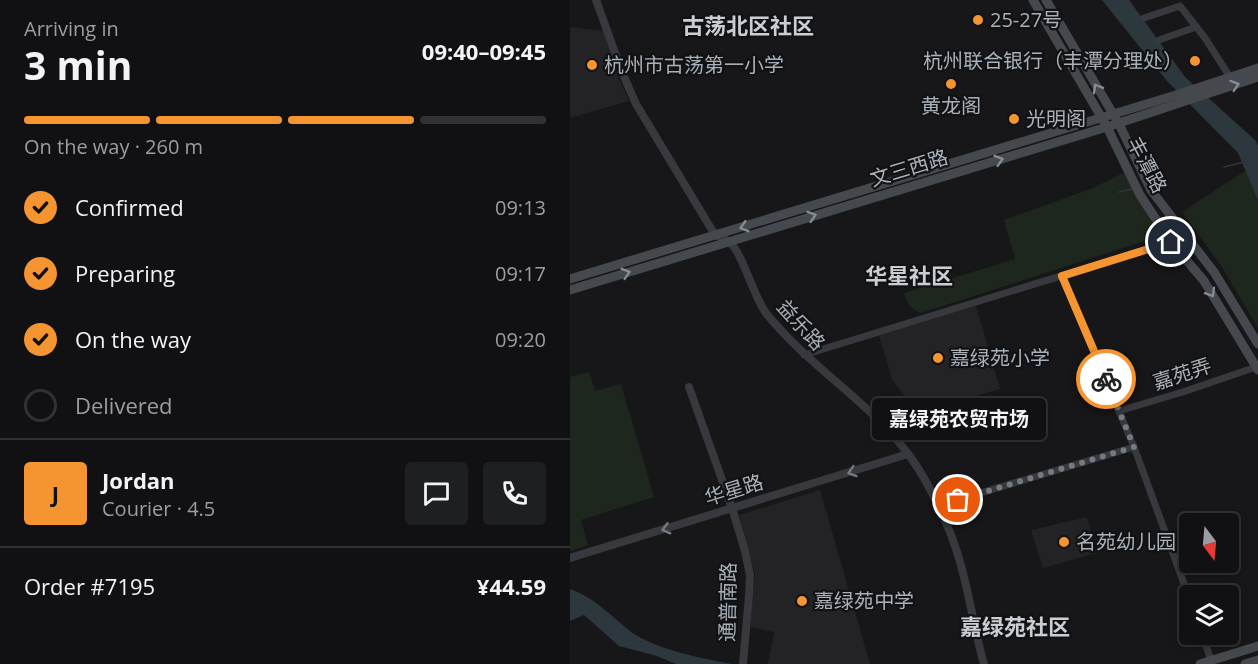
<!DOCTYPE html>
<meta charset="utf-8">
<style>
:root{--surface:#111113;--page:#1e1f21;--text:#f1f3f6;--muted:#9c9da0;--line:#303133;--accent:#f59532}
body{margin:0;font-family:"Open Sans","Noto Sans SC",sans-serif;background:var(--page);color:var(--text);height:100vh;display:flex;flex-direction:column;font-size:22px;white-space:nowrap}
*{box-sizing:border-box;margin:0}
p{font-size:20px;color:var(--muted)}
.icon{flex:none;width:33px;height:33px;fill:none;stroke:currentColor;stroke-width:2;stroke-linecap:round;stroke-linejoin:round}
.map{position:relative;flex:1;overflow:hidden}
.drawer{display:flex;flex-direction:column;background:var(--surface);width:570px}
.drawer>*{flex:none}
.needle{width:39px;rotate:164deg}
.buttons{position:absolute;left:609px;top:513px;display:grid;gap:12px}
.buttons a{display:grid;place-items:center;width:60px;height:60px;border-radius:6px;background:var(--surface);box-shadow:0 3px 9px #0003,0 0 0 2px var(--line);font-size:30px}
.pin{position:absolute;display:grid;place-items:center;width:51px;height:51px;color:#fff;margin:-26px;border:3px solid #fff;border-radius:50%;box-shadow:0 2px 6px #0007}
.courier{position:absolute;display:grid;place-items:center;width:60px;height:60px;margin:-30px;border:4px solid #f59532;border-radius:50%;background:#fff;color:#222;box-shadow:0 2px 8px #0007}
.bubble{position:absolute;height:42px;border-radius:6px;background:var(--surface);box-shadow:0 3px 9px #0003,0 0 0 2px var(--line);font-size:20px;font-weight:700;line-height:42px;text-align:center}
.overview em{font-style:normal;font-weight:700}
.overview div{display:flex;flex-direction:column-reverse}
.overview{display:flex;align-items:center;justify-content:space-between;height:102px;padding:0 24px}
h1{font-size:39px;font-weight:700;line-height:45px}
.bar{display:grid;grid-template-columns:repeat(4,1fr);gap:9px 6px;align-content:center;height:72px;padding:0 24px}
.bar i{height:8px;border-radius:4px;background:var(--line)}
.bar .active{background:var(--accent)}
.bar p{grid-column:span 4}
.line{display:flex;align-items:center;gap:15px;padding:0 24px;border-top:2px solid var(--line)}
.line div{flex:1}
.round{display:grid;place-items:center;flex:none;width:63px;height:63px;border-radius:6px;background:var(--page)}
ol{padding:0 24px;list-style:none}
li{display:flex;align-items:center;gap:18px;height:66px}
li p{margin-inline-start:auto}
li .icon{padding:6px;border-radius:50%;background:var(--accent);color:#111;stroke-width:4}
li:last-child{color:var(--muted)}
li i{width:33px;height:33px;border:3px solid var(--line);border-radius:50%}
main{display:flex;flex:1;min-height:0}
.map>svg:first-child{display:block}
</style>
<main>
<section class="drawer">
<div class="overview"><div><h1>3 min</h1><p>Arriving in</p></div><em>09:40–09:45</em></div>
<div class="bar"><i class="active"></i><i class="active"></i><i class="active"></i><i></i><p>On the way · 260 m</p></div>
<ol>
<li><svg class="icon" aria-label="check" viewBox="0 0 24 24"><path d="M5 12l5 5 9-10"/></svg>Confirmed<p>09:13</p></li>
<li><svg class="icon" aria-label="check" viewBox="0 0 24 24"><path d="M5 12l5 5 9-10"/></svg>Preparing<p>09:17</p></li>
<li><svg class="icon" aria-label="check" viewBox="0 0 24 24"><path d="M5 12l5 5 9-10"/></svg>On the way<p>09:20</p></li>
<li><i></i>Delivered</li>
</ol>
<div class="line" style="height:108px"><b class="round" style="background:var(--accent);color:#111">J</b><div><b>Jordan</b><p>Courier · 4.5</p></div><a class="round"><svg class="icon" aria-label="chat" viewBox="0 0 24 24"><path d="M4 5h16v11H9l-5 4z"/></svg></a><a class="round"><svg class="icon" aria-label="phone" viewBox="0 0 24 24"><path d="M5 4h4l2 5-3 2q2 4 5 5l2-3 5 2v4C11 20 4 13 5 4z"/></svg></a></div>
<div class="line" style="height:78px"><div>Order #7195</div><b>¥44.59</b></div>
</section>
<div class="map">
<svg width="688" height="664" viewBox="0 0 688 664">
<rect width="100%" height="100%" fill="#171719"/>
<g fill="#232326">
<polygon points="0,27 34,31 49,79 59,101 0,118"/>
<polygon points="406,306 430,389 381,403 382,408 352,417 322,380 309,335"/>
<polygon points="250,490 300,664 198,664 204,632 180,627 185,574 169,515"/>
<polygon points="517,517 526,553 473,568 461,530"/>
</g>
<g fill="#1e271e">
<polygon points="678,169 688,185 688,328 652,267 612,212"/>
<path d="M 555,172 L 590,236 L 351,313 C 341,309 337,304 334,293 L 445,259 L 434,220 L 523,188 Z"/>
<polygon points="19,372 25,391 51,384 84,497 11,520 18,545 0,551 0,377"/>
</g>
<g fill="#2c383d">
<polygon points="532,0 559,0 615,77 685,140 688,145 688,200 668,153 597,81"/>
<path d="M 0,589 C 25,598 40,615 60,631 C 86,650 131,658 162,664 L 106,664 L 87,656 L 49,646 L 14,615 L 0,621 Z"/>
</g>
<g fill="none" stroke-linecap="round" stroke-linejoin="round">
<g stroke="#2c383d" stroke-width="1.5">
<polyline points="654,167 674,162"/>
<polyline points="549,192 562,189"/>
</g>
<g stroke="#37393e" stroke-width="7">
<polyline points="574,18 610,6 635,38 660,77"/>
<polyline points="589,40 626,27"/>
<polyline points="492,276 564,447 620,600"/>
<polyline points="234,355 601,242"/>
<polyline points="549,411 616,391 686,367"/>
<polyline points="367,506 564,447"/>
<polyline points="632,634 641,660"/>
</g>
<g stroke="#37393e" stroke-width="8">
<path d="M 26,0 L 52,72 L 66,104 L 145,235 C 149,237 154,238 158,241 C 172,250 183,296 196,313 C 238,366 299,401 339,455 C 359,482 381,529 390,562 C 400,596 404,630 414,664"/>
<polyline points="119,387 162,508 175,551 180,575 179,595 173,664"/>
<polyline points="0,558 338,454"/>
</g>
<g stroke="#45494e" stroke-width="9">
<polyline points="463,0 537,127 570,195 601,242 634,281 688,370"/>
<polyline points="476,0 549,124 581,190 644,272 688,344"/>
<polyline points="0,279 606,95 688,68"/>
<polyline points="0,290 537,127 688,77"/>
<polyline points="630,664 688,646"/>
<polyline points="675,664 688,660"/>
</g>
</g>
<defs><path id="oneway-chevron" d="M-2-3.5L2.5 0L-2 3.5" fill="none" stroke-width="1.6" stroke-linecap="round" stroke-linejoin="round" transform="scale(1.5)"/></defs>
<g stroke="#858c94">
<use href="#oneway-chevron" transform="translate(665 85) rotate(-18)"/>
<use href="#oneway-chevron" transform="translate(527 88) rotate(-120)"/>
<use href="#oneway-chevron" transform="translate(429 160) rotate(-17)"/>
<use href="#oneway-chevron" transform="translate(242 216) rotate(-17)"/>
<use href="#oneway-chevron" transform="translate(174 227) rotate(163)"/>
<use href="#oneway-chevron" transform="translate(56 273) rotate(-17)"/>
<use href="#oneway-chevron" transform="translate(641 293) rotate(59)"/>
</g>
<g stroke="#757a82">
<use href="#oneway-chevron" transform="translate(282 472) rotate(163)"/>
<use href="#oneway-chevron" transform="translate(96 529) rotate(165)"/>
</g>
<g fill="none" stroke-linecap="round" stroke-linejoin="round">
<polyline stroke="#757a81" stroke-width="6" stroke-dasharray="0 10.8" points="388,500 564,447 536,379"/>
<polyline stroke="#f59532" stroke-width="8" points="536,379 492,276 601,242"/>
</g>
<g fill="#f59532" stroke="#121214" stroke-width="2">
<circle cx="408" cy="20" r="6"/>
<circle cx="625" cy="61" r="6"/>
<circle cx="22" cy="65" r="6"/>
<circle cx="381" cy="84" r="6"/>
<circle cx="444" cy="119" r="6"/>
<circle cx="368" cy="358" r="6"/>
<circle cx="494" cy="542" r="6"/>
<circle cx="232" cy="601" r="6"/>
</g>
<g text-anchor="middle" stroke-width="4.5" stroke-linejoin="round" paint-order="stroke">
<g font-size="20" fill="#a8b0b9" stroke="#121214" text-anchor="start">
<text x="420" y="27">25-27号</text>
<text x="613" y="68" text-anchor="end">杭州联合银行（丰潭分理处）</text>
<text x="34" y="72">杭州市古荡第一小学</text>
<text x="381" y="113" text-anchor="middle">黄龙阁</text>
<text x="456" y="126">光明阁</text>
<text x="380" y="365">嘉绿苑小学</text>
<text x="506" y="549">名苑幼儿园</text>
<text x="244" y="608">嘉绿苑中学</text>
</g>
<g font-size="20" fill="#a8b0b9" stroke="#121214">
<text transform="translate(577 165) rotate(62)" y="7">丰潭路</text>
<text transform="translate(339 168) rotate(-17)" y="7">文三西路</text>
<text transform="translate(231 325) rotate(48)" y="7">益乐路</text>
<text transform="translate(612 374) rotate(-18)" y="7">嘉苑弄</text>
<text transform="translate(164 490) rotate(-17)" y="7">华星路</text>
<text transform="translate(158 602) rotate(-89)" y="7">通普南路</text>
</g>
<g font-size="22" font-weight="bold" fill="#c9ced5" stroke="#121214">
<text x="178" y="34">古荡北区社区</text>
<text x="339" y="284">华星社区</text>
<text x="445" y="635">嘉绿苑社区</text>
</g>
</g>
</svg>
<div class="buttons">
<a><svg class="needle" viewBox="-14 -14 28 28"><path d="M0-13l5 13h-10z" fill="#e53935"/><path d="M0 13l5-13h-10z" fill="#9c9da0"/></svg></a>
<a><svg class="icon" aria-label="layers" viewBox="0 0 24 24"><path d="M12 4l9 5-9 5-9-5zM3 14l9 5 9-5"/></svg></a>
</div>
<div class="pin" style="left:388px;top:500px;background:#ea580c"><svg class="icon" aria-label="bag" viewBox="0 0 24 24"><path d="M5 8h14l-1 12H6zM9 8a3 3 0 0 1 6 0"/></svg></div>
<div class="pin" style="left:601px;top:242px;background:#1f2937"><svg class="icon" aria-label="home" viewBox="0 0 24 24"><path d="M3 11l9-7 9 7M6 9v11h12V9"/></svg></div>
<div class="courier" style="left:536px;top:379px"><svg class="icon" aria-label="bike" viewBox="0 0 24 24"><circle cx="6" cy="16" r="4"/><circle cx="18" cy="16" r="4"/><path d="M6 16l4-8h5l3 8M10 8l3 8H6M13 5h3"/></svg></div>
<div class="bubble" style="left:302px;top:398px;width:174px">嘉绿苑农贸市场</div>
</div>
</main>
